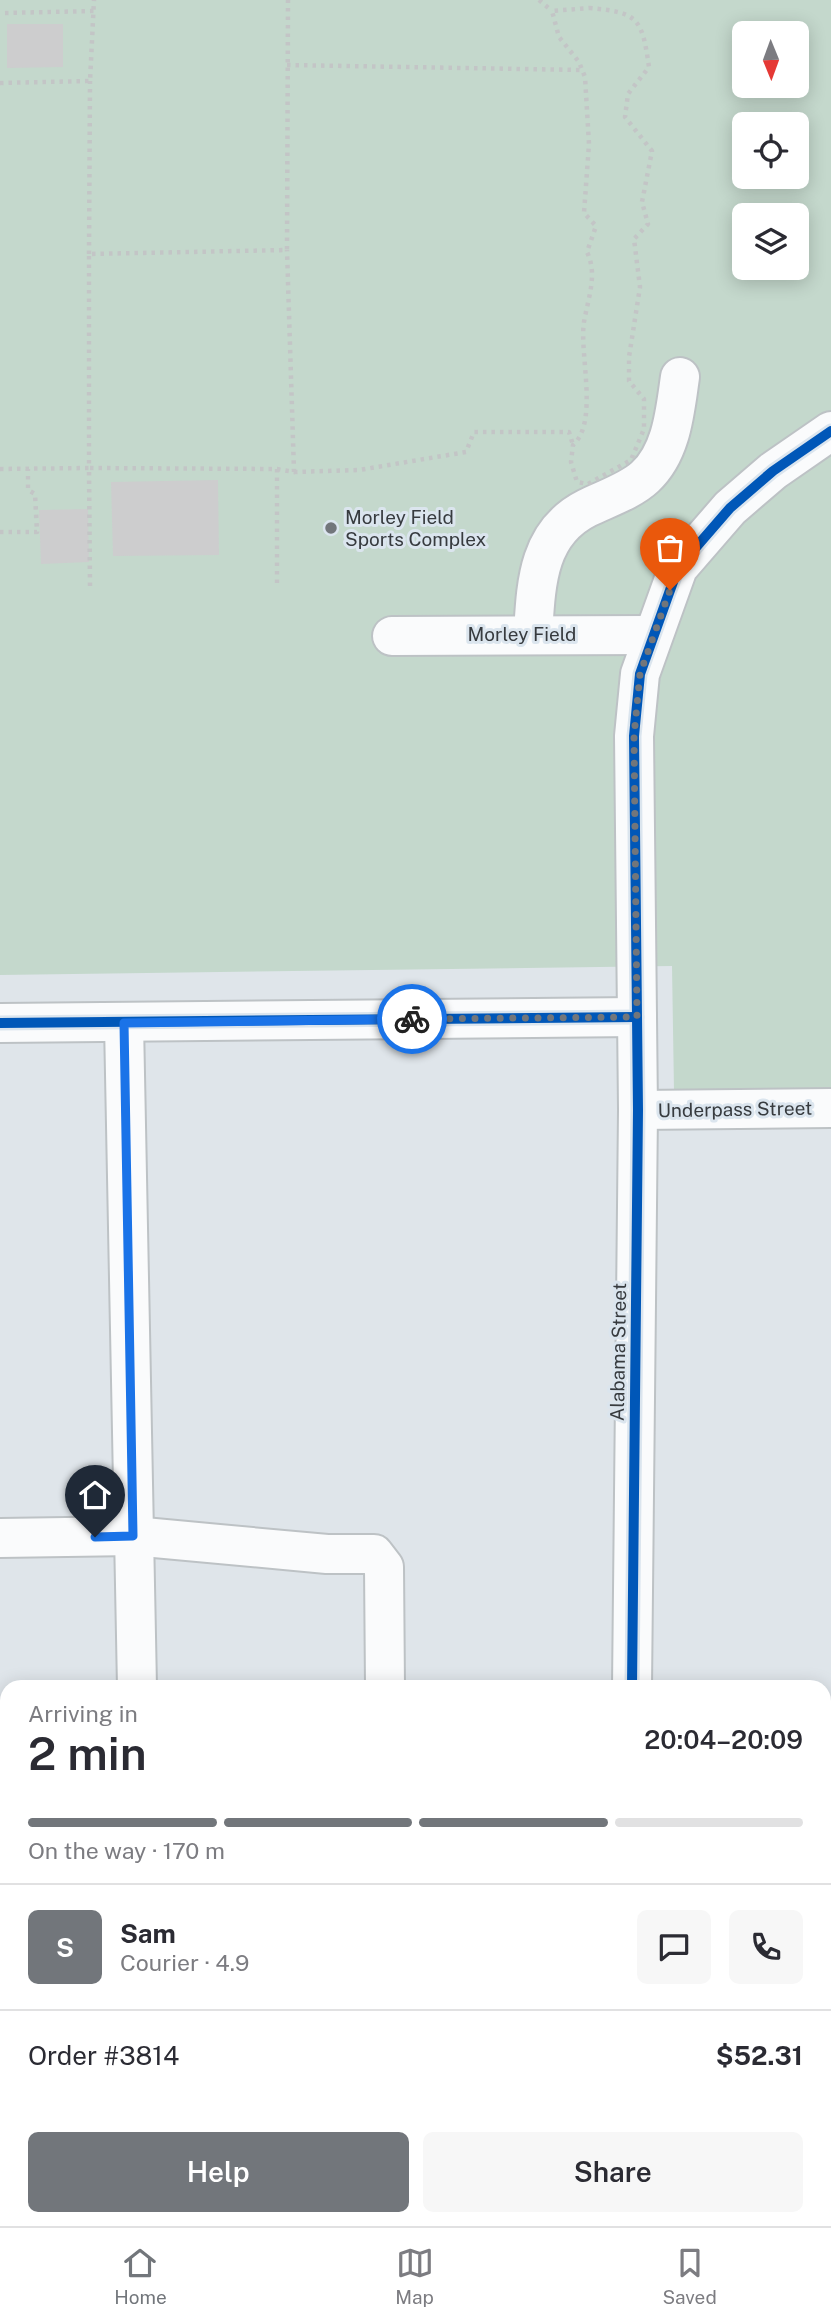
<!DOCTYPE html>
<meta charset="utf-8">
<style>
:root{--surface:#fff;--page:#f7f7f7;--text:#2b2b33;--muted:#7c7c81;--line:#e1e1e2;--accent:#72767b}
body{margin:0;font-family:"Public Sans",sans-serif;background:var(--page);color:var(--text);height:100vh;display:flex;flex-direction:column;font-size:26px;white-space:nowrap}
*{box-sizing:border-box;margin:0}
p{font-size:23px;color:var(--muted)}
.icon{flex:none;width:38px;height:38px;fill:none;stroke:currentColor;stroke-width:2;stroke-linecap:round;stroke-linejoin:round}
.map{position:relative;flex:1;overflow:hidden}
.sheet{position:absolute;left:0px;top:1680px;width:831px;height:546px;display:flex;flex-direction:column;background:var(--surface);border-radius:21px 21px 0 0;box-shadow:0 4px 18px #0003}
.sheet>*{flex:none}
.needle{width:46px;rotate:179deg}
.buttons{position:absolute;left:732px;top:21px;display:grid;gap:14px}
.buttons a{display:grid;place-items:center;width:77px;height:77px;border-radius:10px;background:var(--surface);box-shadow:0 4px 18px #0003;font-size:35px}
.pin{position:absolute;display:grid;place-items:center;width:60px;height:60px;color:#fff;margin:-72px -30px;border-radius:50% 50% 50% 0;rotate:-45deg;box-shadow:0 0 7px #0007}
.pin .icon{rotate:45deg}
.courier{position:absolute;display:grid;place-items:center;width:70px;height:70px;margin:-35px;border:5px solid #1a73e8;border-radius:50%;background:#fff;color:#222;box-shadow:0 2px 9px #0007}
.summary em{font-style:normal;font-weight:600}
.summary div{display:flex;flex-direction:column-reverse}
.summary{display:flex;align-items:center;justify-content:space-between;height:119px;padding:0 28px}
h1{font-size:46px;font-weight:600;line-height:52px}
.bar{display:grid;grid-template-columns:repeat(4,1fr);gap:10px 7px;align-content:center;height:84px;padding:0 28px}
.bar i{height:9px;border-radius:5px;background:var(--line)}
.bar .on{background:var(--accent)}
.bar p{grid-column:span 4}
.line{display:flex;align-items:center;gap:18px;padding:0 28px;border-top:2px solid var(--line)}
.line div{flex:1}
.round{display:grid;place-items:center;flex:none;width:74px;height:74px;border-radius:10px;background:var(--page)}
.primary-button{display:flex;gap:14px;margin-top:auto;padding:14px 28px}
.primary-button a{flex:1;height:80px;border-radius:10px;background:var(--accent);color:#fff;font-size:28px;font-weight:600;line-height:80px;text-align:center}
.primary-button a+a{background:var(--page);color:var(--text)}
.tabs{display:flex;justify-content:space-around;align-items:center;height:98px;border-top:2px solid var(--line);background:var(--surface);font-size:19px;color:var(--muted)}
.tabs a{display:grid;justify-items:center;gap:4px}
.tabs .on{color:var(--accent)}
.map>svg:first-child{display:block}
</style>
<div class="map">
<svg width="831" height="2226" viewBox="0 0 831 2226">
<rect width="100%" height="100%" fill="#dfe5ea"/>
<path fill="#c4d8cc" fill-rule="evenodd" d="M 0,0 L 831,0 L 831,1093 L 674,1091 L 672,966 L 0,975 ZM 744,33 L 796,33 L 796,86 L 744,86 ZM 744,124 L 796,124 L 796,177 L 744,177 ZM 744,215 L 796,215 L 796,268 L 744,268 Z"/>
<g fill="#cdcdce">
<polygon points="7,24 63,24 63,67 7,68"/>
<polygon points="218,480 219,555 113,556 111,482"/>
<polygon points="88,509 89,562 41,564 39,510"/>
</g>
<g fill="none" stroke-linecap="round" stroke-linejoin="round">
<g stroke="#bdc2c5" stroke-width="42">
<g id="minor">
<path d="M 533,634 C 536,585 537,533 587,508 C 605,499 630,491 645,477 C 672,452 675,411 680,377"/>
<polyline points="392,636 652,635"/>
<polyline points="0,1023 637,1017"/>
<polyline points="124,1023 137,1687"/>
<polyline points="638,1110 831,1108"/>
<polyline points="0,1538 133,1536 327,1554 374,1554 384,1567 385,1687"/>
<polyline points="632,1687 638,1110 634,736 640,674 678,568 730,508 773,471 831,431"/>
<polyline points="148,2219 148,2226"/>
<polyline points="394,2219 394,2226"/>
<polyline points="642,2219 642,2226"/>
</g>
</g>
<g stroke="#c3c5c6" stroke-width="4.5" stroke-dasharray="3.5 5" stroke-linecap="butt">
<polyline points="539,0 552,11"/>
<path d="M 589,8 C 639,12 642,19 649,67 L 628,94 L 625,117 L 652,151 L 642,202 L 648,224 L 634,239 L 640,287 L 629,357 L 629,381 L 644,399 L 644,429 L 631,460 L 588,484 L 577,482 L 571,462 L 573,445 C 599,422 579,353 584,322 C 588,298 598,275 587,252 L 596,226 L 584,213 L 589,144 L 585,77 L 579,62 L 559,37 L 552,11 Z"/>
<polyline points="5,13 94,11"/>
<polyline points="287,65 582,70"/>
<polyline points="0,83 90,81 94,0"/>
<polyline points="89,254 90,81"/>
<polyline points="0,469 89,468 89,254 287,250 288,0"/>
<polyline points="277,469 294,472 287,250"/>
<polyline points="294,472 359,470 466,452 474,432 569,432 573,445"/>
<polyline points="0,532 37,532 35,494 28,490 28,469"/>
<polyline points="90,586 89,468 277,469 277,587"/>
</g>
<use href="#minor" stroke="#fafbfc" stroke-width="38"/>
<g stroke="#dbe5ee" stroke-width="15">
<g id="cycleway">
<polyline points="0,1023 637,1017"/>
<polyline points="632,1687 638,1110 634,736 640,674 678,568 730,508 773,471 831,431"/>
</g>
</g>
<use href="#cycleway" stroke="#0057b8" stroke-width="10"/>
</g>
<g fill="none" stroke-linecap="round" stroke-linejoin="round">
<polyline stroke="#72767b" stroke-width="7" stroke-dasharray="0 12.6" points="412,1019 637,1017 634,736 640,674 670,590"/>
<polyline stroke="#1a73e8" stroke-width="9" points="95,1537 133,1536 124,1023 412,1019"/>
</g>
<circle fill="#72767b" stroke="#dbe5ee" stroke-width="2.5" cx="331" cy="528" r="7"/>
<g text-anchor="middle" stroke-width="6" stroke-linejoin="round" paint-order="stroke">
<g font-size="19" fill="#373b3f" stroke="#dbe5ee" text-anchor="start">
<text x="345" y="524">Morley Field<tspan x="345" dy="22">Sports Complex</tspan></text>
</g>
<g font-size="19" fill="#373b3f" stroke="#dbe5ee">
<text x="522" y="641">Morley Field</text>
<text transform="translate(735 1109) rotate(-1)" y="7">Underpass Street</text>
<text transform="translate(618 1352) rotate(-89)" y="7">Alabama Street</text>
</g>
</g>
</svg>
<div class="buttons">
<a><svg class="needle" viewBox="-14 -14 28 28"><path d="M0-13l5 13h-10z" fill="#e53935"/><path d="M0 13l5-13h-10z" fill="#7c7c81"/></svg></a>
<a><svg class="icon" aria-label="locate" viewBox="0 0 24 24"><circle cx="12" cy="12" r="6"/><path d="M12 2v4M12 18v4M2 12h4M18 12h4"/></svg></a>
<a><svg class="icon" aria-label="layers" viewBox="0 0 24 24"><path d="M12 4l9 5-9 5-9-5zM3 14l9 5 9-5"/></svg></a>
</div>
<div class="pin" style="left:670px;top:590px;background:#ea580c"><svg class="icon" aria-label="bag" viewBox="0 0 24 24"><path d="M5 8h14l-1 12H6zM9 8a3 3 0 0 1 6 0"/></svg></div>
<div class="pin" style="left:95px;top:1537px;background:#1f2937"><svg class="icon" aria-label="home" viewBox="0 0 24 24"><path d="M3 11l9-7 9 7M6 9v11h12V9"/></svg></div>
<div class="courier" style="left:412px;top:1019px"><svg class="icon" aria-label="bike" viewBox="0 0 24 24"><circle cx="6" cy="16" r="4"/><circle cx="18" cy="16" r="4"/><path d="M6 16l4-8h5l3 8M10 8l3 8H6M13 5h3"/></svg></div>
<section class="sheet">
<div class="summary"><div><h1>2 min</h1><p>Arriving in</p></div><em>20:04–20:09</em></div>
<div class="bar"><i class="on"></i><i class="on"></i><i class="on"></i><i></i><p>On the way · 170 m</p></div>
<div class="line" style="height:126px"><b class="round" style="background:var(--accent);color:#fff">S</b><div><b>Sam</b><p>Courier · 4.9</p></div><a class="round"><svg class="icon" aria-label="chat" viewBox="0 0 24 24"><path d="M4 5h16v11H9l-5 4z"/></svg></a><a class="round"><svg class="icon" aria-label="phone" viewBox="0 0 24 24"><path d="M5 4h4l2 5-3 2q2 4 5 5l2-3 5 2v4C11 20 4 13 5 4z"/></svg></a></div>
<div class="line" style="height:91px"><div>Order #3814</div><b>$52.31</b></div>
<div class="primary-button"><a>Help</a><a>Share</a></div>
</section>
</div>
<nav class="tabs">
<a class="on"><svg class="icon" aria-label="home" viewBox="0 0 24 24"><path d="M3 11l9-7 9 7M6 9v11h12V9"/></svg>Home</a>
<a><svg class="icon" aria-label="map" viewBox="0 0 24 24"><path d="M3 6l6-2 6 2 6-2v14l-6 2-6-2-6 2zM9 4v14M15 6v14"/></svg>Map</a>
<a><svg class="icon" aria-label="saved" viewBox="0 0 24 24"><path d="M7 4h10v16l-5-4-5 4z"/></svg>Saved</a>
</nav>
